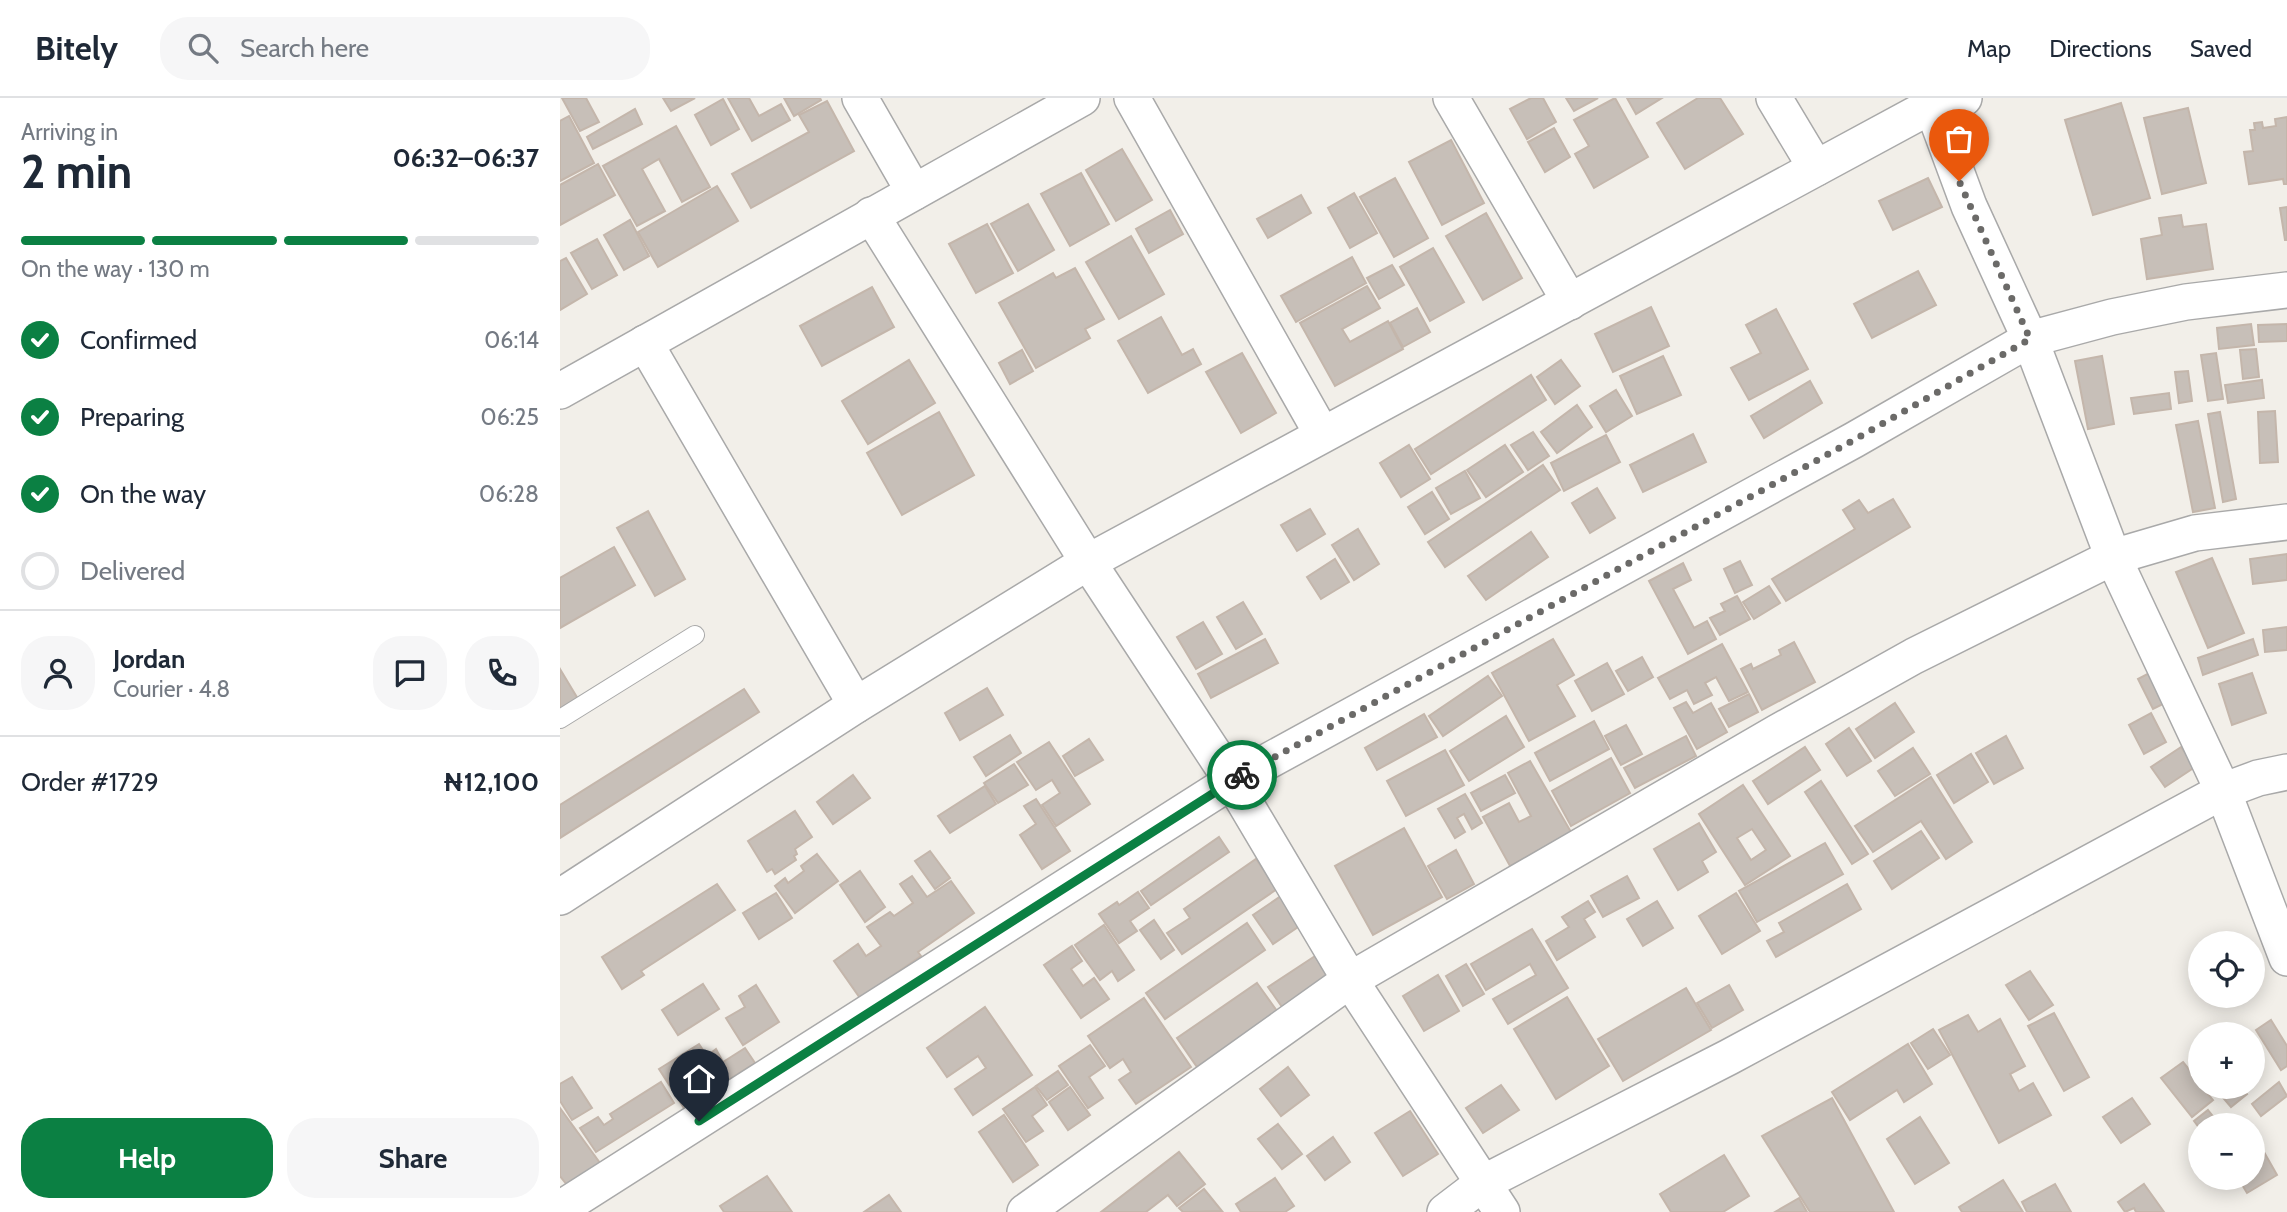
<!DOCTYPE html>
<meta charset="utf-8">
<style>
:root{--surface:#fff;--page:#f6f6f7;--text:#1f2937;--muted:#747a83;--line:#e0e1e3;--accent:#0b8043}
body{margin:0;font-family:Cabin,sans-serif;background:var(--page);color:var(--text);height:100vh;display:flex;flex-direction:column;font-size:26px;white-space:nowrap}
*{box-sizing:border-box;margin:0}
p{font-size:23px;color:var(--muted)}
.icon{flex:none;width:38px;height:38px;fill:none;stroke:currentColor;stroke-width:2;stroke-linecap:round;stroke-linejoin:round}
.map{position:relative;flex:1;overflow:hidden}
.side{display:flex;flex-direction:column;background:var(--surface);width:560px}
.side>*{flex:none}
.controls{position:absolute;left:1628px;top:833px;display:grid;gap:14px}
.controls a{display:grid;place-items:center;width:77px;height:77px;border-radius:50%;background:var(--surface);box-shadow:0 4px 18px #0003;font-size:35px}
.pin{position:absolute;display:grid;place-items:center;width:60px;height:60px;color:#fff;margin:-72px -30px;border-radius:50% 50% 50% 0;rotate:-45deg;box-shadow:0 0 7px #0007}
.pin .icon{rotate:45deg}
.courier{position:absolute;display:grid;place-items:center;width:70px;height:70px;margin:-35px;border:5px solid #0b8043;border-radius:50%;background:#fff;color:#222;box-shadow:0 2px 9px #0007}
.summary em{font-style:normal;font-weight:700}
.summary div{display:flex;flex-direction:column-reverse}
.summary{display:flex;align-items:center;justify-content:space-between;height:119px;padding:0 21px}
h1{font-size:46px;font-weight:700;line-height:52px}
.bar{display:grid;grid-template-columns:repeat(4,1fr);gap:10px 7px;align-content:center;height:84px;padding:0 21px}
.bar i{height:9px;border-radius:5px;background:var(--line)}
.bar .selected{background:var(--accent)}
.bar p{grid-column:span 4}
.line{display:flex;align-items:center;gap:18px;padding:0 21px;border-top:2px solid var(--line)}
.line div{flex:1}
.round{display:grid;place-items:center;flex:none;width:74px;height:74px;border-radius:28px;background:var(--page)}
ol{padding:0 21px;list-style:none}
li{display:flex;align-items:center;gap:21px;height:77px}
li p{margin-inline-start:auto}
li .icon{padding:7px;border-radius:50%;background:var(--accent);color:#fff;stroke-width:4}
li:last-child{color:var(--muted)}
li i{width:38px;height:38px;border:4px solid var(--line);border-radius:50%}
.primary-button{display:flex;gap:14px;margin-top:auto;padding:14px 21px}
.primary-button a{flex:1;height:80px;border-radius:28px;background:var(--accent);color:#fff;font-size:28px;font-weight:700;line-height:80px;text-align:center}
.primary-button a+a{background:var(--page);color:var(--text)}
header{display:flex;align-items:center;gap:42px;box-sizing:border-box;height:98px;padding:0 35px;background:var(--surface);border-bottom:2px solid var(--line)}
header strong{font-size:33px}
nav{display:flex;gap:38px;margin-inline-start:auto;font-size:24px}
.search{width:490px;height:63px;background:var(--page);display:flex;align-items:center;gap:18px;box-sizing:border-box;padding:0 24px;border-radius:28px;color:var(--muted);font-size:26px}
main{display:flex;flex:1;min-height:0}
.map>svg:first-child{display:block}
</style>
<header>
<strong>Bitely</strong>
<div class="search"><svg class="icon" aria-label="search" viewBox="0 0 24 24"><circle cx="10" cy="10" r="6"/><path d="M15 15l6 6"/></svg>Search here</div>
<nav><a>Map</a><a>Directions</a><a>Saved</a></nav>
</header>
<main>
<section class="side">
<div class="summary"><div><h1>2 min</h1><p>Arriving in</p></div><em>06:32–06:37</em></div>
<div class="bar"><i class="selected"></i><i class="selected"></i><i class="selected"></i><i></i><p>On the way · 130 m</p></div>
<ol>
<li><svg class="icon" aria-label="check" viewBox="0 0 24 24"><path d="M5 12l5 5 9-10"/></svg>Confirmed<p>06:14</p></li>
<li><svg class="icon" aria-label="check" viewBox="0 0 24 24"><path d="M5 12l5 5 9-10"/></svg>Preparing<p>06:25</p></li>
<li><svg class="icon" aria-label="check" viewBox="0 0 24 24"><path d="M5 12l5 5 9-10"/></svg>On the way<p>06:28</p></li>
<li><i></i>Delivered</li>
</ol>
<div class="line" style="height:126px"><a class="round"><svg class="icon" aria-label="person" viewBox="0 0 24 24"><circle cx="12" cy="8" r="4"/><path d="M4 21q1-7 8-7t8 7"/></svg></a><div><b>Jordan</b><p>Courier · 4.8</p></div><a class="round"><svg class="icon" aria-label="chat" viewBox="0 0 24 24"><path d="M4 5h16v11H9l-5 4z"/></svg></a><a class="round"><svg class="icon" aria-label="phone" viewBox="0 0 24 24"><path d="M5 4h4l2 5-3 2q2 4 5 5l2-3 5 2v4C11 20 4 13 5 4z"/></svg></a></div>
<div class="line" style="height:91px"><div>Order #1729</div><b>₦12,100</b></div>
<div class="primary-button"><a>Help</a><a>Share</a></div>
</section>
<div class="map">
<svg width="1727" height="1114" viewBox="0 0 1727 1114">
<rect width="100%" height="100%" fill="#f2efe9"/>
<g fill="#c7bfb8" stroke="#c4b6ab" stroke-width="2" fill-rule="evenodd">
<polygon points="2,0 26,0 39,24 20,33"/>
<polygon points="103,0 135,0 111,13"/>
<polygon points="168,0 189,0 199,18 221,6 230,22 192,43"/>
<polygon points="224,0 260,0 261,2 234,18"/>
<polygon points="971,0 983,0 996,24 967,41 950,11"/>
<polygon points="1006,0 1038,0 1014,13"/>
<polygon points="1055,0 1088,59 1034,90 1015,56 1029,48 1014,22"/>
<polygon points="1067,0 1102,0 1076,16"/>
<polygon points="1138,0 1160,0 1183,36 1125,71 1097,25"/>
<polygon points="163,1 179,31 151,47 135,17"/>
<polygon points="267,3 294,53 191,110 172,76 249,34 239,17"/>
<polygon points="1561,5 1590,100 1533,117 1505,22"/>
<polygon points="1628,10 1646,85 1602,96 1584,20"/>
<polygon points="75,11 82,26 33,51 27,39"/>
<polygon points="9,18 34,65 0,83 0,23"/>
<polygon points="1727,19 1727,86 1724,86 1723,81 1689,86 1684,54 1693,53 1690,32 1695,32 1694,25 1702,24 1703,30 1716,28 1715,21"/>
<polygon points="116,28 150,89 122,104 99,61 82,71 105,113 77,128 43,68"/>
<polygon points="994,30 1010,59 985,74 968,44"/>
<polygon points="891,42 924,105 882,127 849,64"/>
<polygon points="562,51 592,102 556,123 526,72"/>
<polygon points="38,66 55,97 0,127 0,87"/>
<polygon points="521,75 549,126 510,148 481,96"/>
<polygon points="835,80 868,140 834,159 800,99"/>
<polygon points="1368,80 1382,109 1333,132 1319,103"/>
<polygon points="157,88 178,123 98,169 78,134"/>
<polygon points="794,95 817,135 790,150 768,110"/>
<polygon points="741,97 751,115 708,140 697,121"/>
<polygon points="468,106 494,152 458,173 431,126"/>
<polygon points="1727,109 1727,142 1725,142 1720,110"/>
<polygon points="610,112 623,136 589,155 576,131"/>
<polygon points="926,115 962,180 923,202 886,138"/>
<polygon points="1621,117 1623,129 1646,126 1653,171 1587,181 1581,141 1602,137 1599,120"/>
<polygon points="70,122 89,158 64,172 44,137"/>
<polygon points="427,126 453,175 416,195 389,146"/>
<polygon points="571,138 604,196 559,221 526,164"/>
<polygon points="37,141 57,177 32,191 11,155"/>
<polygon points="873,150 904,204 870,223 840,169"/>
<polygon points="792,159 806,185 736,224 721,198"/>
<polygon points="6,160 27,196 0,212 0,163"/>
<polygon points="832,167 844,187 819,201 807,180"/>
<polygon points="515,170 544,221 525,231 530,240 476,270 439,205 493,175 496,180"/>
<polygon points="1358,173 1376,207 1312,240 1294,206"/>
<polygon points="807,188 820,210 782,231 790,244 828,223 843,251 775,288 740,225"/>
<polygon points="312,189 334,229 262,268 240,228"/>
<polygon points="1091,209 1109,248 1053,274 1035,236"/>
<polygon points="857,210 870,234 843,249 830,225"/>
<polygon points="1216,211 1248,271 1189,302 1171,270 1201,255 1186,227"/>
<polygon points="601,219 622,257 633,251 641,266 588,295 558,243"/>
<polygon points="1691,226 1694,247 1659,251 1657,230"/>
<polygon points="1727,226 1727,243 1699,244 1698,227"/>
<polygon points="1696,251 1699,279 1683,281 1680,252"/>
<polygon points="462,252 473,273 450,286 439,265"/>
<polygon points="682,255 716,315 681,335 646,274"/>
<polygon points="1656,255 1663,301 1648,303 1641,257"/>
<polygon points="1103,258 1121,297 1077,316 1060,278"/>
<polygon points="1542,258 1554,326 1528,331 1515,263"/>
<polygon points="349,262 375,305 308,346 282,303"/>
<polygon points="1001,262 1020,288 995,306 977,279"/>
<polygon points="1628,273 1632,303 1619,305 1615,274"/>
<polygon points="971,277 986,302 871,376 855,351"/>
<polygon points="1702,282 1704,300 1668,305 1665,287"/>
<polygon points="1250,283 1262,305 1204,340 1191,318"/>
<polygon points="1056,292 1072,318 1046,334 1030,308"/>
<polygon points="1609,295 1611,311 1574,316 1571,300"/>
<polygon points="1017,307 1032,329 997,355 981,334"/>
<polygon points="1715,313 1718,364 1700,365 1698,314"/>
<polygon points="379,314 414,377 342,417 307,355"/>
<polygon points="1660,314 1676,401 1663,404 1648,316"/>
<polygon points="1638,323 1655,410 1633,414 1616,327"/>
<polygon points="973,334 989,358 968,372 951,347"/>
<polygon points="1133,336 1146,364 1083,394 1070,367"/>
<polygon points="1046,337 1060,364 1004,393 991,365"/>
<polygon points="849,347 870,381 841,399 820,365"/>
<polygon points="945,347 963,374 926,399 907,372"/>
<polygon points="983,367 1000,392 885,469 868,444"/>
<polygon points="905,373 920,400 891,416 876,390"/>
<polygon points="1037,390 1055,420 1030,435 1012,405"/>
<polygon points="872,394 889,421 865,436 848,409"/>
<polygon points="1333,401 1350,429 1226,503 1212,481 1295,431 1283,412 1299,402 1308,415"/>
<polygon points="750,411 765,436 737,453 721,427"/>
<polygon points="88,413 125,481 95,498 57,430"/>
<polygon points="798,431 819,466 794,482 772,447"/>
<polygon points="971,434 988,459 926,502 908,478"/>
<polygon points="54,449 75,487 0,530 0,480"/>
<polygon points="1727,456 1727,482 1693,486 1690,461"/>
<polygon points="1652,460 1684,535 1648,550 1616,474"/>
<polygon points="775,461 789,484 761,501 747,479"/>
<polygon points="1180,463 1192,487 1175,495 1164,471"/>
<polygon points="1123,465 1131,482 1113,491 1134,530 1147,523 1156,541 1128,556 1089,483"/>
<polygon points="1209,488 1220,505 1194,521 1183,504"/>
<polygon points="1177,498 1190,521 1160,537 1150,520 1165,513 1161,506"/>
<polygon points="683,504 702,536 676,551 657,519"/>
<polygon points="643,524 662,556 636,571 617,539"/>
<polygon points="1727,529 1727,552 1705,554 1703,532"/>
<polygon points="705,541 718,565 651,600 638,576"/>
<polygon points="993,541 1014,577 997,587 1015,618 969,643 932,575"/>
<polygon points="1693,541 1698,557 1643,577 1638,560"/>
<polygon points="1234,544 1255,584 1202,612 1181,571 1191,566 1193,571 1221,557 1219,552"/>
<polygon points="1162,546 1188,594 1169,603 1156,579 1145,585 1152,597 1134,606 1127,592 1110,601 1098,580"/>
<polygon points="1082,559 1093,579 1068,593 1056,573"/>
<polygon points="1047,565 1064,596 1032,613 1015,583"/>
<polygon points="0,571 21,606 0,618"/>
<polygon points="1595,572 1611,602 1593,611 1578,581"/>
<polygon points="1692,575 1706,615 1672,627 1659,586"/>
<polygon points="928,578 942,598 883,638 869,618"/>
<polygon points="427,590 443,617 400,642 385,615"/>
<polygon points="184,591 199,614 0,740 0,707"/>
<polygon points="1189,596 1198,614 1169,629 1159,611"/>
<polygon points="1126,604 1133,615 1151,605 1167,634 1137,651 1114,610"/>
<polygon points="1335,605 1354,634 1315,660 1296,631"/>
<polygon points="1591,615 1606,644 1584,656 1569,627"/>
<polygon points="864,616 877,639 817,672 805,650"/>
<polygon points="946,618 964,649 909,683 890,653"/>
<polygon points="1034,623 1049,651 990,683 975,655"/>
<polygon points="1066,627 1082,656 1061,667 1045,638"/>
<polygon points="1289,630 1311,663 1287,678 1266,646"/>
<polygon points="450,637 461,655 426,678 414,659"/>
<polygon points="1126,638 1136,658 1075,690 1064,670"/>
<polygon points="1446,638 1463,670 1434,686 1416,655"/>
<polygon points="529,641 543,662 515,678 503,658"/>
<polygon points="489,644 530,706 496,728 482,707 500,695 492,682 476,692 457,664"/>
<polygon points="1245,649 1260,672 1208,706 1193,683"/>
<polygon points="1621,649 1635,669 1605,689 1591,669"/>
<polygon points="1353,650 1370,676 1335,698 1318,673"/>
<polygon points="885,652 904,687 846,718 827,683"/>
<polygon points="1411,656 1428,684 1394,705 1377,677"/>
<polygon points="1051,660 1070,695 1011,728 992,693"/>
<polygon points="970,663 1011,734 950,768 923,719 949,705 959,724 971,718 948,675"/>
<polygon points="454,666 468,687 438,705 424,685"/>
<polygon points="293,677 310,700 273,726 257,704"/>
<polygon points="945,677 955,695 921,713 911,695"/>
<polygon points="1371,679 1412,744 1386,761 1361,723 1313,754 1295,728"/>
<polygon points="1261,683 1308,756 1292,766 1245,694"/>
<path d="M 1183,687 L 1230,758 L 1185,787 L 1139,716 ZM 1192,731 L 1206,752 L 1191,762 L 1177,740 Z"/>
<polygon points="425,688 436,706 390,735 378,718"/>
<polygon points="905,696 922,725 912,731 904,716 897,720 905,734 895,740 878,711"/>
<polygon points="476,701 510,753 482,771 460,737 476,726 464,708"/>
<polygon points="235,713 252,739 235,751 237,756 234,758 236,762 215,776 212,771 207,774 188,743"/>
<polygon points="1139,725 1156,754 1142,763 1148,774 1118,792 1094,751"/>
<polygon points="844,730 882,799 813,837 775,768"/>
<polygon points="1361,733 1379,760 1332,791 1314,763"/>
<polygon points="659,739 669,754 591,807 581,793"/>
<polygon points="1265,745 1283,776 1197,824 1179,793"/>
<polygon points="896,752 914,786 887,801 868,768"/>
<polygon points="370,753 390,780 375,791 355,763"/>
<polygon points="257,756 278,783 235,815 215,788 225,780 228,785 244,773 241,768"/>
<polygon points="696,761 717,791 622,856 607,835 630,820 624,811"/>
<polygon points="300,773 325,809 305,824 280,787"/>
<polygon points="352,778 367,799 391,783 414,815 358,854 361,858 300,900 274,863 298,846 306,858 321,848 307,829 330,814 334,818 353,805 340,786"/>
<polygon points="1067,778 1079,800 1043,819 1031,798"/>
<polygon points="157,786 175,812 81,873 84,877 62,891 42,859"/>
<polygon points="1287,786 1301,811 1216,859 1207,843 1224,834 1219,825"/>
<polygon points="578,794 589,810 570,823 577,833 559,845 539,816 557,804 559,807"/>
<polygon points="216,795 232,820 199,841 183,815"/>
<polygon points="1176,795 1200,833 1162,856 1139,818"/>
<polygon points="721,798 741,827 713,846 693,817"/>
<polygon points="1028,803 1035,814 1024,821 1035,839 997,862 986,843 1009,829 1002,819"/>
<polygon points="1097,803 1113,830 1083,848 1067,821"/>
<polygon points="594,822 614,852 601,861 580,832"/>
<polygon points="687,825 705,852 605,921 586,895"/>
<polygon points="544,827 574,872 558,883 552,873 540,882 515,847"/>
<polygon points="972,831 1008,890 948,926 933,901 976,877 970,866 926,892 911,866"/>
<polygon points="512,848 522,863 511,871 523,888 534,880 549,901 521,920 484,867"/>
<polygon points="755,858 773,884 727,916 708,889"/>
<polygon points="906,866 924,896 903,908 886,878"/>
<polygon points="1470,873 1493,907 1469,922 1446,887"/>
<polygon points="878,877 899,913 864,933 843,898"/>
<polygon points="697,885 717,913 637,969 617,940"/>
<polygon points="143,886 159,911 118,937 102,912"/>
<polygon points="196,887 219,924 183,947 166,920 185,909 179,898"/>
<polygon points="1169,887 1183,912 1152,930 1137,905"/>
<polygon points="1126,890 1151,932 1063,983 1038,941"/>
<polygon points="1007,899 1049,968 996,1001 954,931"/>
<polygon points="584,900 631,969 576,1006 559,982 571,974 563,961 550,970 528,938"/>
<polygon points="425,909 472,977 413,1017 395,991 426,970 418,958 387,979 367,950"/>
<polygon points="1494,915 1529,979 1504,993 1468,928"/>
<polygon points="1408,917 1418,934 1440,921 1465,968 1450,976 1459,993 1473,985 1491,1017 1439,1045 1379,932"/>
<polygon points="1711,922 1727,948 1727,968 1721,972 1696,932"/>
<polygon points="1373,931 1390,957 1368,971 1351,945"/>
<polygon points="139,946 147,958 156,951 163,964 185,950 195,965 124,1010 99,971"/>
<polygon points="1348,946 1372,986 1344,1004 1337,992 1290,1022 1272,994"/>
<polygon points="530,947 545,968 529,979 543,1000 528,1010 499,968"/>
<polygon points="1623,964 1640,985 1640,989 1642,989 1653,1002 1632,1019 1601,980"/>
<polygon points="728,969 749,997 721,1018 700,991"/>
<polygon points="498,973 508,987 487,1002 476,988"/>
<polygon points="12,979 32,1010 12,1022 0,1003 0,986"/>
<polygon points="101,984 114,1005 36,1054 20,1030 38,1019 44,1027 53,1021 50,1016"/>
<polygon points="1719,984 1727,998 1701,1018 1692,1006"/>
<polygon points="941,987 959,1012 923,1035 906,1010"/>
<polygon points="475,989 487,1007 472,1018 483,1033 466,1044 443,1011"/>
<polygon points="510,989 530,1017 508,1032 489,1004"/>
<polygon points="1654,989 1681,989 1687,996 1671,1009"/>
<polygon points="1272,1000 1334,1114 1250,1114 1202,1038"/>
<polygon points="1572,1000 1590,1026 1561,1045 1543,1019"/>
<polygon points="0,1010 40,1065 7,1087 0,1078"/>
<polygon points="1648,1012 1660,1027 1640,1027 1640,1031 1634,1023"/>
<polygon points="850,1013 878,1056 843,1078 815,1035"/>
<polygon points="444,1017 478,1067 453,1084 419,1034"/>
<polygon points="1360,1019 1389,1065 1355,1086 1327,1041"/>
<polygon points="718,1026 742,1056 722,1071 698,1041"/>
<polygon points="773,1039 790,1064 765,1082 747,1058"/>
<polygon points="1700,1047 1717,1077 1687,1095 1678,1080 1692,1080 1692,1052"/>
<polygon points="619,1054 645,1086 617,1108 608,1097 586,1114 541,1114"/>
<polygon points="1164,1057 1189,1098 1163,1114 1111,1114 1100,1096"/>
<polygon points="207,1078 232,1114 164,1114 160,1108"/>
<polygon points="715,1080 734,1108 725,1114 681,1114 676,1106"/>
<polygon points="1443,1082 1463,1114 1402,1114 1399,1109"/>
<polygon points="1495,1086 1511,1114 1467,1114 1462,1104"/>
<polygon points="1584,1086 1604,1114 1576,1114 1574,1110 1565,1114 1558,1104"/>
<polygon points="644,1091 662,1113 623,1114 619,1110"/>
<polygon points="329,1097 341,1114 304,1114"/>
<polygon points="1239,1100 1247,1114 1215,1114"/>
</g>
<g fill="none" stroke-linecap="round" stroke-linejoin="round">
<g stroke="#a9a9a9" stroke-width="20">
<polyline id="service" points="0,621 135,537"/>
</g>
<g stroke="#a9a9a9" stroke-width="38">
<g id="minor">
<polyline points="300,0 354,94"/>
<polyline points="572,0 762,336"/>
<polyline points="891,0 1010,204"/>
<polyline points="1214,0 1256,70"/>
<polyline points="1369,0 1409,108 1470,241 1553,459 1663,693 1727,860"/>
<polyline points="311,117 528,464 672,683 790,882 942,1114"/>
<polyline points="85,245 296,607"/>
<polyline points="0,293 522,0"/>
<polyline points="0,799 296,607 528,464 1371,8 1404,0"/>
<polyline points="0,1111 672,683 1294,342 1470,241 1552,219 1626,204 1727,192"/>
<polyline points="465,1114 790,882 1218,634 1354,558 1553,459 1635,435 1727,424"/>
<polyline points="885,1114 923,1085 1169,959 1663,693 1698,680 1727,674"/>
</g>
</g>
<use href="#service" stroke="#fff" stroke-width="18"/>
<use href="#minor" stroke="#fff" stroke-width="35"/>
</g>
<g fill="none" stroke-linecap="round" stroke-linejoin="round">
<polyline stroke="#6b6a68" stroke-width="7" stroke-dasharray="0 12.6" points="682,677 1294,342 1470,241 1399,83"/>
<polyline stroke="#0b8043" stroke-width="9" points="139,1023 682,677"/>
</g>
</svg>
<div class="controls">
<a><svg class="icon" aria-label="locate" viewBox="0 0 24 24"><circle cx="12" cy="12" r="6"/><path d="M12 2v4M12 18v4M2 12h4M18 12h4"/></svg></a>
<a>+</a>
<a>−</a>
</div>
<div class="pin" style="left:1399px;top:83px;background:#ea580c"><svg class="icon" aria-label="bag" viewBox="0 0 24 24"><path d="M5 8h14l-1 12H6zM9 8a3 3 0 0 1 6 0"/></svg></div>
<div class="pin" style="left:139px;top:1023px;background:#1f2937"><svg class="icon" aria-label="home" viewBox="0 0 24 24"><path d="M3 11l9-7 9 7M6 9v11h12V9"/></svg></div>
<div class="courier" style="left:682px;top:677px"><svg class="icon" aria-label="bike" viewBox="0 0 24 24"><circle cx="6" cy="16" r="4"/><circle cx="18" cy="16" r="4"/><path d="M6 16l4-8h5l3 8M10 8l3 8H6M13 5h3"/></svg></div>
</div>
</main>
